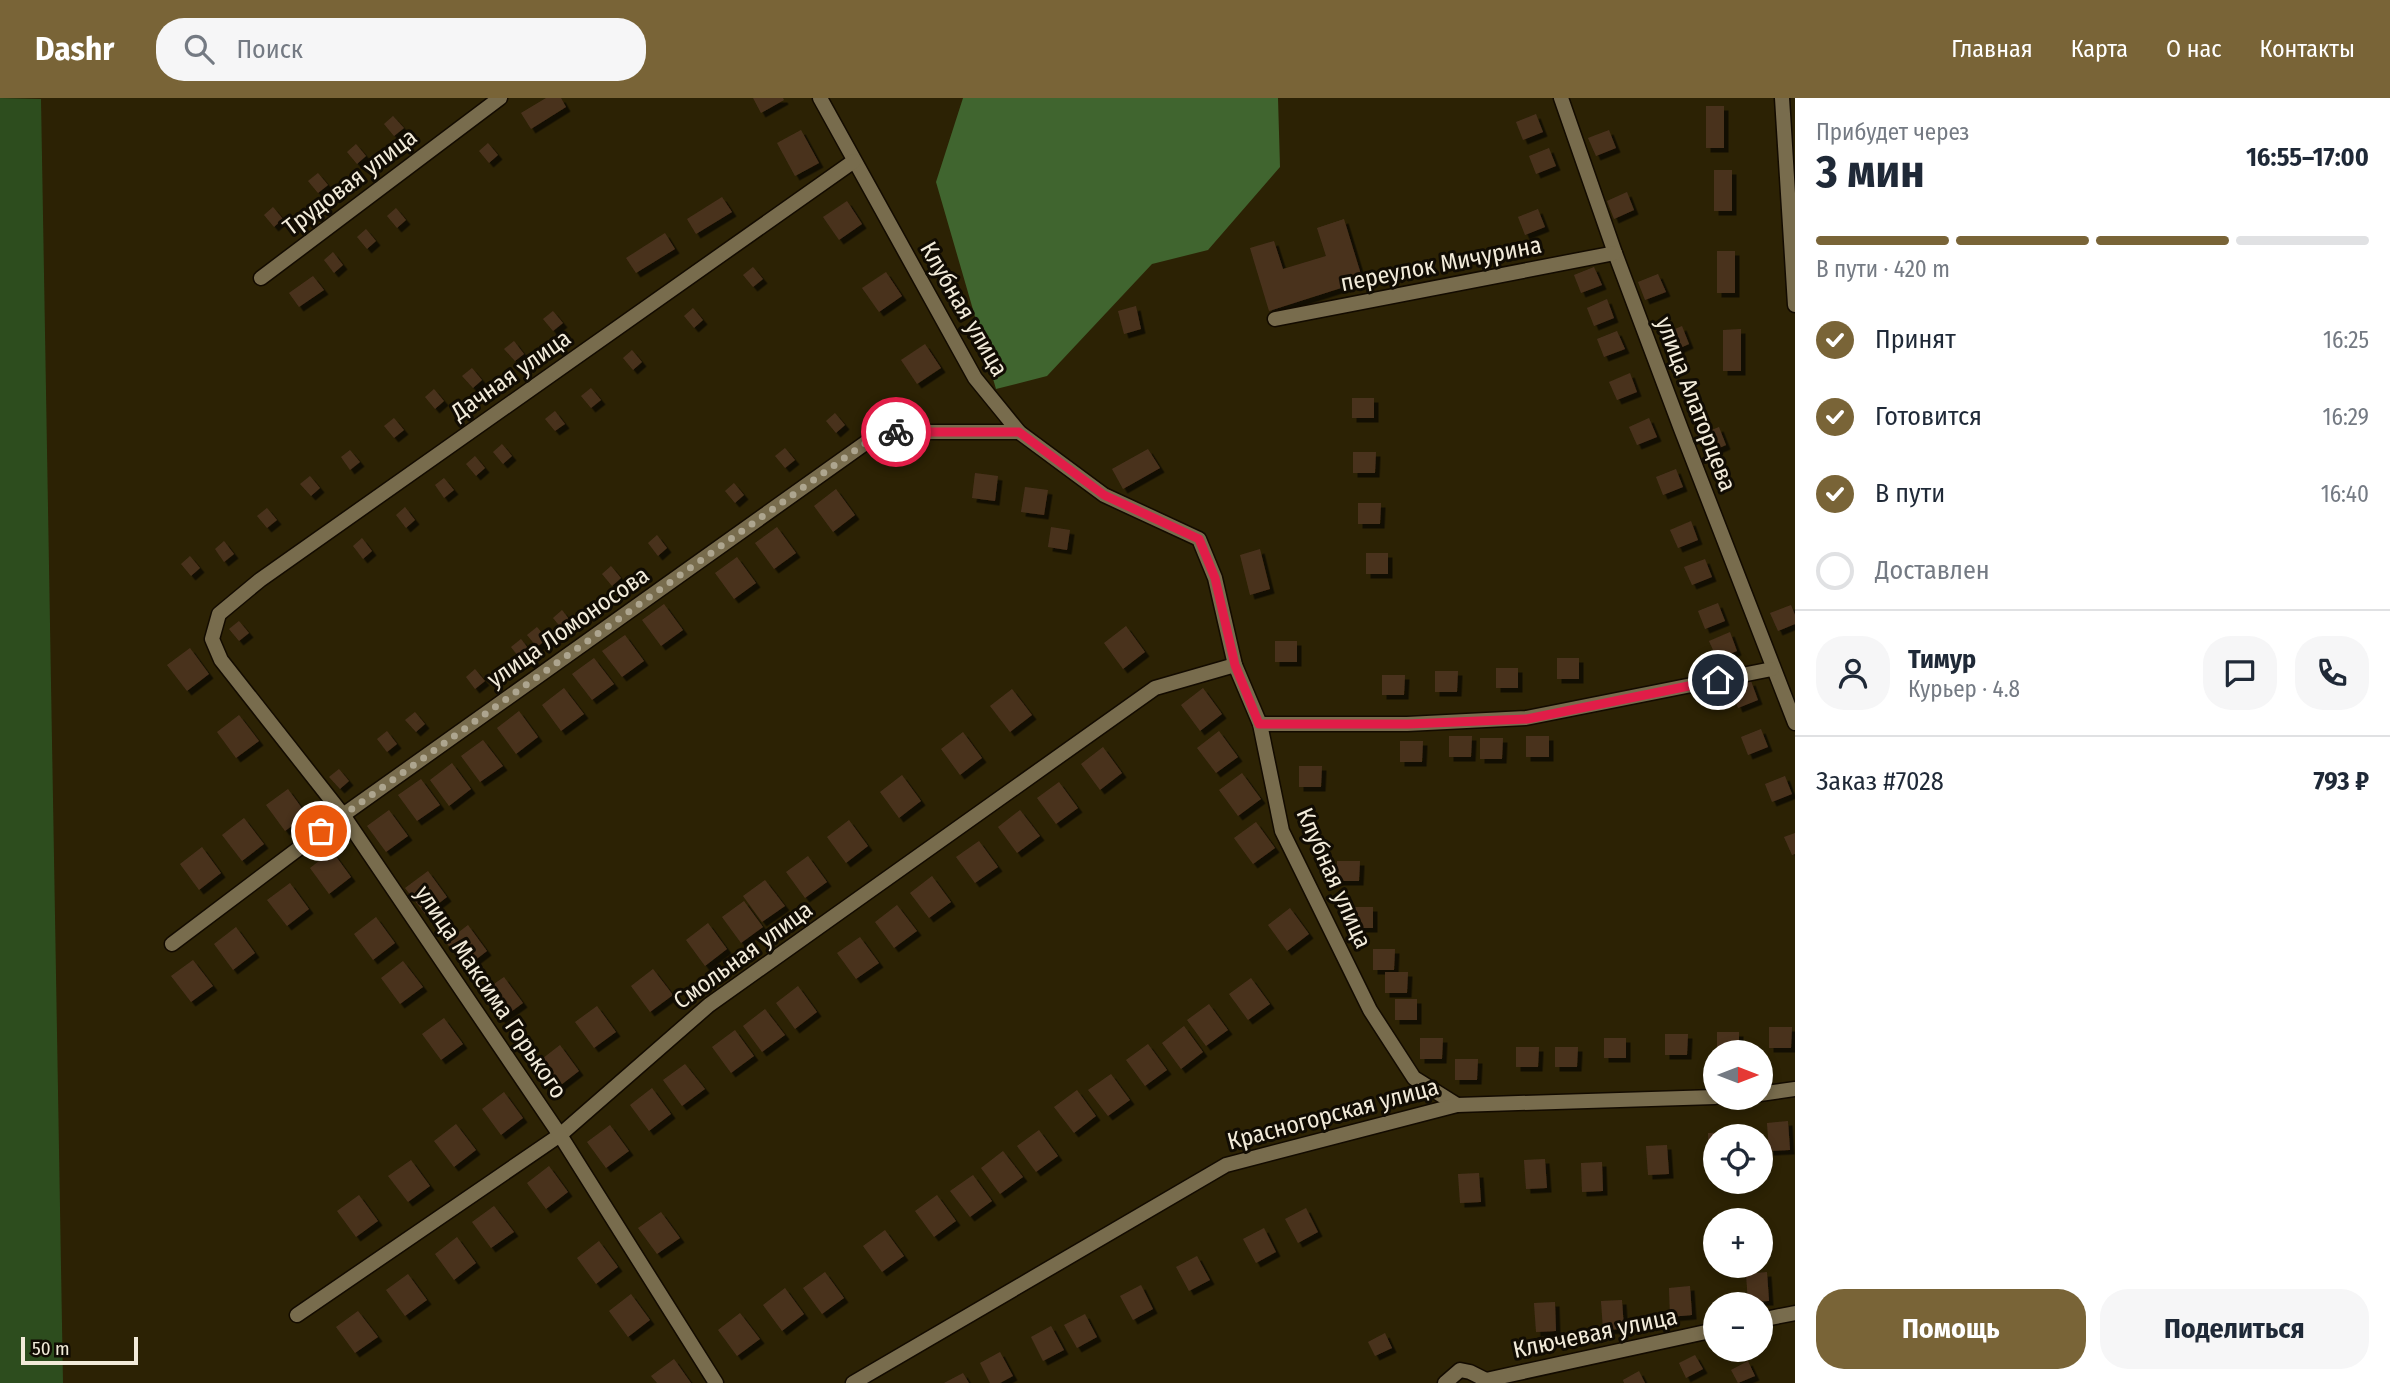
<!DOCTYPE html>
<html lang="ru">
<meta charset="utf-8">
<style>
:root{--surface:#fff;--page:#f6f6f7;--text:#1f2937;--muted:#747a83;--line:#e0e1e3;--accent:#796437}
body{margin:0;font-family:"Fira Sans Condensed",sans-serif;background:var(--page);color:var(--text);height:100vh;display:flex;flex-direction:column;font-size:26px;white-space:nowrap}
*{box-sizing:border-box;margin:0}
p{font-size:23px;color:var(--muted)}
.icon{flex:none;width:38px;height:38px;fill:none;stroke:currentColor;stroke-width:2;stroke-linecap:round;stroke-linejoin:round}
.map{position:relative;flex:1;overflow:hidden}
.details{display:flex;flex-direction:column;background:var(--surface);width:595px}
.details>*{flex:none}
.needle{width:46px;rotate:90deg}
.tools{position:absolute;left:1703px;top:942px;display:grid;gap:14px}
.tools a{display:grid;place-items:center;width:70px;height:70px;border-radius:50%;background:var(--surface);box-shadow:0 4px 10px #0003;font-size:35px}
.scale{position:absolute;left:21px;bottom:18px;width:117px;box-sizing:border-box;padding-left:7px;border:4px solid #f2ebda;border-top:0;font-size:19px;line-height:24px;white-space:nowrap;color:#f2ebda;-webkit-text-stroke:5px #110c03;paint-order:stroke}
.pin{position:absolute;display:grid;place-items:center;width:60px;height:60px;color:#fff;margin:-30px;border:4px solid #fff;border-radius:50%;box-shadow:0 2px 7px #0007}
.courier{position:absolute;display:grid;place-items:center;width:70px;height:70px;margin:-35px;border:5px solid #e11d48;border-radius:50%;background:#fff;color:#222;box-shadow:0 2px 9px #0007}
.summary em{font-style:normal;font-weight:700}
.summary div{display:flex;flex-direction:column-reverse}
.summary{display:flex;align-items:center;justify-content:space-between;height:119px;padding:0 21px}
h1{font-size:46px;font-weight:700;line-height:52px}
.bar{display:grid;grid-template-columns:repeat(4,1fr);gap:10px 7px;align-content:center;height:84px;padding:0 21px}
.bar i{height:9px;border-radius:5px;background:var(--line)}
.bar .active{background:var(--accent)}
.bar p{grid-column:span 4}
.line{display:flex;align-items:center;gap:18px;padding:0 21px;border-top:2px solid var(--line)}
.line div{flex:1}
.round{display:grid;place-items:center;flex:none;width:74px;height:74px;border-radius:28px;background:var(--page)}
ol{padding:0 21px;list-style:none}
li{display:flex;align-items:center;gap:21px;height:77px}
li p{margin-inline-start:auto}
li .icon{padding:7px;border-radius:50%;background:var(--accent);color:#fff;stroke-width:4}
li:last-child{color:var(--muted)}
li i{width:38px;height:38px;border:4px solid var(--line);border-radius:50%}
.primary-button{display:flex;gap:14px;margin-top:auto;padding:14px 21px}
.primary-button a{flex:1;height:80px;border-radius:28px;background:var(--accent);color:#fff;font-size:28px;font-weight:700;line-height:80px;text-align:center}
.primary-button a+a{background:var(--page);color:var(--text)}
header{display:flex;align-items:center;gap:42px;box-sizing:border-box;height:98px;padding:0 35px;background:var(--accent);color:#fff}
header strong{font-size:33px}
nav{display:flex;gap:38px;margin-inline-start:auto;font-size:24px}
.search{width:490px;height:63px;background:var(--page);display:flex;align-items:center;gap:18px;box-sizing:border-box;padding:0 24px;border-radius:28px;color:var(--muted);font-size:26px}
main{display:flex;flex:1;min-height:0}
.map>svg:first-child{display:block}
</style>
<header>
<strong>Dashr</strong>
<div class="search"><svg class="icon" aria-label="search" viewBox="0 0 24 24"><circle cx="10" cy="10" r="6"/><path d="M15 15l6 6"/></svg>Поиск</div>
<nav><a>Главная</a><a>Карта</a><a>О нас</a><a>Контакты</a></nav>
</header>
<main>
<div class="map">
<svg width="1795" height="1285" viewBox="0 0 1795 1285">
<defs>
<filter id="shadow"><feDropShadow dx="4.5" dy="4.5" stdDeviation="0" flood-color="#0009"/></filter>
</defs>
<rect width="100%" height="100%" fill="#2c2204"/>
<polygon fill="#2d4d1e" points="0,0 41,1 63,1285 0,1285"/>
<polygon fill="#40652f" points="963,0 1278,0 1280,69 1208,152 1152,166 1047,278 996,291 936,84"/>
<g fill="#4a321e" filter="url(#shadow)">
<polygon points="546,0 561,0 566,9 531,31 521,15"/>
<polygon points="753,0 783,0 784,2 761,15"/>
<rect x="1706" y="8" width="18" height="42"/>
<polygon points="1536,16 1543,34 1523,42 1516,24"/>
<polygon points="393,18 404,30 394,38 384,26"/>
<polygon points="801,32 819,65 795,78 777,45"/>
<polygon points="1609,32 1616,50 1596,58 1588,40"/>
<polygon points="488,45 498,57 489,65 479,53"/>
<polygon points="356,46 366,58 357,66 347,54"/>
<polygon points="1549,50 1556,68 1536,76 1529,58"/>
<rect x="1714" y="72" width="18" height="41"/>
<polygon points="318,75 328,87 318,95 308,83"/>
<polygon points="1627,94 1634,112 1614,121 1607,103"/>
<polygon points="722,99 732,114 696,136 687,121"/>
<polygon points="847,103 862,126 839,142 823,119"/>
<polygon points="273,109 283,121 274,129 264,117"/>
<polygon points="396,110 406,122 397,130 387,118"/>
<polygon points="1538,111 1545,129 1525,137 1518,119"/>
<polygon points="1344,121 1363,183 1269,213 1250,150 1274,143 1283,171 1326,158 1317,130"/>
<polygon points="366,131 376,143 367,151 357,139"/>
<polygon points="665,135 675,151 636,175 626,160"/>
<rect x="1717" y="153" width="18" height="42"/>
<polygon points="333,154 343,167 334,175 324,162"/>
<polygon points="753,169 763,181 753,189 743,177"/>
<polygon points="1594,169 1602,187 1581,195 1574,177"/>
<polygon points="886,174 902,198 879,214 862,190"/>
<polygon points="1658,176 1666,194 1645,202 1638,184"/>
<polygon points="313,178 324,192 299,209 289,195"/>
<polygon points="1607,201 1614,220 1594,228 1587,210"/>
<polygon points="1136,208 1141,231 1124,236 1118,213"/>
<polygon points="693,210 703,222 694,230 684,218"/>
<polygon points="553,213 563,225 553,233 543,221"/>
<polygon points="1682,228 1689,246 1669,255 1661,237"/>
<polygon points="1741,231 1741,273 1723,273 1723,232"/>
<polygon points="1617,233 1625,251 1604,259 1597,241"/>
<polygon points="514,243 524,256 515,263 504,251"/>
<polygon points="925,246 941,270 917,286 901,262"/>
<polygon points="632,252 642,264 633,272 623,260"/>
<polygon points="472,270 482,282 473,290 462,278"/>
<polygon points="1630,275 1637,294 1617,302 1609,284"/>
<polygon points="591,290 601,302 591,310 581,298"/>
<polygon points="434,291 444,303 435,311 425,299"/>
<rect x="1352" y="300" width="22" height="20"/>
<polygon points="555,313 565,326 555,333 545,321"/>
<polygon points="835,315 845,327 836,335 826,323"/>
<polygon points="394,320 404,332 394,340 384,328"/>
<polygon points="1649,320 1657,339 1637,347 1629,329"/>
<polygon points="1719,329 1726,347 1706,356 1699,337"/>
<polygon points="502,346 512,358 503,366 493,354"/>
<polygon points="785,350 795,362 785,370 775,358"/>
<polygon points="1148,351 1160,370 1123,391 1112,371"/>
<polygon points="350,352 360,364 350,372 341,359"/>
<polygon points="1353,354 1376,354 1375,375 1353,375"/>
<polygon points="475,358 485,370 476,378 466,366"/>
<polygon points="1676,371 1683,389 1663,397 1656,379"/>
<polygon points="975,375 998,378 995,403 972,400"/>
<polygon points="310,378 320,390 311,398 300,386"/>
<polygon points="444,380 454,392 444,400 435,387"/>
<polygon points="734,385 744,397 735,405 725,393"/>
<polygon points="1025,389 1048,392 1044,417 1021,414"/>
<polygon points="836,391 855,417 833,434 814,408"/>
<polygon points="1358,405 1381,405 1380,426 1358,426"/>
<polygon points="405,409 415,422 406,430 396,417"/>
<polygon points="267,410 277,422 267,430 257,418"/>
<polygon points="1691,423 1698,442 1678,450 1670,432"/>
<polygon points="777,429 796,455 774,471 755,445"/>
<polygon points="1051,429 1070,432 1067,452 1048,449"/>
<polygon points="657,437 667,450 658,458 648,445"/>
<polygon points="362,440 372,453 363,461 353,448"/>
<polygon points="224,443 234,456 224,464 215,451"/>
<polygon points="1260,451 1270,491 1250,497 1240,457"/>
<rect x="1366" y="455" width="22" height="21"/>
<polygon points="190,458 200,470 191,478 181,466"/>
<polygon points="737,459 756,485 734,501 715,475"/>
<polygon points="1705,461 1712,479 1692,487 1684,469"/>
<polygon points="611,468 621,480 612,488 602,476"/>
<polygon points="1718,505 1725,523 1705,531 1698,513"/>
<polygon points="664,506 683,532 661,548 642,522"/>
<polygon points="1791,507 1795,517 1795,526 1778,533 1770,515"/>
<polygon points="562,512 572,525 563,532 553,520"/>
<polygon points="239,523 249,535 239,543 229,531"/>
<polygon points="1126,528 1145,554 1123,571 1104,545"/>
<polygon points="537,529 547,541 537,549 527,537"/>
<polygon points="1730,534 1737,553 1717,561 1709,543"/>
<polygon points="625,537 644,563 622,579 602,553"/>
<polygon points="521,541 531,554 521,562 511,549"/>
<rect x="1275" y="543" width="22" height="21"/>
<polygon points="190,550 209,576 187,593 167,567"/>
<polygon points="594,560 614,586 592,602 572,576"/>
<rect x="1557" y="560" width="22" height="21"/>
<rect x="1496" y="570" width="22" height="20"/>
<polygon points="475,571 485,583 475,591 466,579"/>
<polygon points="1435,573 1458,573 1457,594 1435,594"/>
<polygon points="1382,577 1405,577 1404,597 1382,597"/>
<polygon points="1751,583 1758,602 1738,610 1731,592"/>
<polygon points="564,590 584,616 561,633 542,607"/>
<polygon points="1203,590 1222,616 1200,633 1181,607"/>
<polygon points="1012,591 1032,617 1010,634 990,608"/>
<polygon points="519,613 538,639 516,656 497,630"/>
<polygon points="415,614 425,626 416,634 405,622"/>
<polygon points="239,617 259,643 236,660 217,634"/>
<polygon points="1761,631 1768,649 1748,657 1741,639"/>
<polygon points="387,633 397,646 387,654 377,641"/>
<polygon points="1219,633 1238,659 1216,675 1197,650"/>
<polygon points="963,634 982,660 960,677 941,651"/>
<polygon points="1449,638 1472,638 1471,659 1449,659"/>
<rect x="1526" y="638" width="23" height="21"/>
<polygon points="1480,640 1503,640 1502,661 1480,661"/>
<polygon points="483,642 503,668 480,684 461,658"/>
<polygon points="1400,643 1423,643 1422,664 1400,664"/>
<polygon points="1103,649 1122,675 1100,692 1081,666"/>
<polygon points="452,665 471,691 449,708 430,682"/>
<polygon points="1299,668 1322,668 1321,689 1299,689"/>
<polygon points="339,671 349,683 340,691 329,679"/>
<polygon points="1242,675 1261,701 1238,718 1219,692"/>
<polygon points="902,677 921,703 899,720 880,694"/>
<polygon points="1785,678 1792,696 1772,704 1765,686"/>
<polygon points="421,681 440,707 417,723 398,697"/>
<polygon points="1059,684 1078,710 1056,726 1037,700"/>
<polygon points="288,691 307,717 285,733 266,707"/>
<polygon points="389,712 408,738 386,754 367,728"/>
<polygon points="1020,712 1040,738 1017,755 998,729"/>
<polygon points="244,720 264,746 242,763 222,737"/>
<polygon points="849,722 868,748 846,765 827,739"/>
<polygon points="1256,724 1275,750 1253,766 1234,740"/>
<polygon points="1795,735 1795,756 1792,757 1784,739"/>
<polygon points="979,743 998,769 975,785 956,759"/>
<polygon points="202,749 221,775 199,792 180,766"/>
<polygon points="332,753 351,779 329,796 310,770"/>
<polygon points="808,758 827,784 805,800 786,774"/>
<polygon points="1337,763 1360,763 1359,783 1337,783"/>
<polygon points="428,773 447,799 425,816 405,790"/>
<polygon points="932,778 951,804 929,820 910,795"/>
<polygon points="765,782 785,808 762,824 743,798"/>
<polygon points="290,785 309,811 287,828 267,802"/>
<polygon points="744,803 763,829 741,845 722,819"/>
<polygon points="897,807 917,833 894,850 875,824"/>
<rect x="1351" y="809" width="22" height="21"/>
<polygon points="1290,810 1309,836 1287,853 1268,827"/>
<polygon points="376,819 395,845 373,862 354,836"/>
<polygon points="708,825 727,851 705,868 686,842"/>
<polygon points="468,827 487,853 465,870 446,844"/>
<polygon points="236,829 255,855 233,872 214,846"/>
<polygon points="860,839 879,865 856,881 837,855"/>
<polygon points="1373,851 1395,851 1394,872 1373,872"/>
<polygon points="193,862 213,888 191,904 171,878"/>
<polygon points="403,863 423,889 400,906 381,880"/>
<polygon points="653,871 673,897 650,914 631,888"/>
<polygon points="1385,874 1408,874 1407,895 1385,895"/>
<polygon points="504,879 523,905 501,921 481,895"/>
<polygon points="1251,880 1270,906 1248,922 1229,896"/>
<polygon points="798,888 817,914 795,931 776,905"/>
<rect x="1395" y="901" width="22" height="21"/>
<polygon points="1209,906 1228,932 1206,948 1187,922"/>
<polygon points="597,908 616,934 594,950 575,924"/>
<polygon points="765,911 785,937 762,954 743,928"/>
<polygon points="444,920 463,946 441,962 422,936"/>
<polygon points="1184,928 1203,954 1181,971 1162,945"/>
<polygon points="1769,929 1792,929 1791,950 1769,950"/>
<polygon points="735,932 754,958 731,975 712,949"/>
<rect x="1717" y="934" width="22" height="20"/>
<polygon points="1665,936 1688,936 1687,957 1665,957"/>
<polygon points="1420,940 1443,940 1442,961 1420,961"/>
<rect x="1604" y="940" width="22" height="20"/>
<polygon points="1148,946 1167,972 1145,988 1126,962"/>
<polygon points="560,947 579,973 557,990 538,964"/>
<polygon points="1516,949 1539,949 1538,969 1516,969"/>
<polygon points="1555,949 1578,949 1577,969 1555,969"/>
<polygon points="1455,961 1478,961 1477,982 1455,982"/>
<polygon points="685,966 705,991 682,1008 663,982"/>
<polygon points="1111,976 1130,1002 1108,1018 1088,992"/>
<polygon points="652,990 671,1016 649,1033 630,1007"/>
<polygon points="1077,992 1096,1018 1074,1035 1054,1009"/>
<polygon points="504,994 523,1020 501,1037 482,1011"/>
<polygon points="1788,1023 1790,1052 1769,1053 1767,1025"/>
<polygon points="456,1026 476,1052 454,1069 434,1043"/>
<polygon points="610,1027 629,1053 606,1070 587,1044"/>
<polygon points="1039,1032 1058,1058 1036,1074 1017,1048"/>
<polygon points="1729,1034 1729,1038 1715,1038 1715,1064 1709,1064 1708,1035"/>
<polygon points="1667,1047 1669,1076 1648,1077 1646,1048"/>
<polygon points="1003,1053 1023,1079 1000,1096 981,1070"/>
<polygon points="1545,1061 1547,1090 1526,1091 1524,1062"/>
<polygon points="411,1062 430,1088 408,1104 388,1078"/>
<polygon points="1602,1064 1603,1093 1582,1094 1581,1065"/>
<polygon points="549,1068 568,1094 546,1111 527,1085"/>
<polygon points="1479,1075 1481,1104 1460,1105 1458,1076"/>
<polygon points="973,1077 992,1103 970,1119 950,1093"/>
<polygon points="359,1097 378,1123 356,1139 337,1113"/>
<polygon points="937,1097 956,1123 934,1139 915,1113"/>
<polygon points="494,1108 514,1134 491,1150 472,1124"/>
<polygon points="1306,1110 1318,1134 1298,1145 1285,1121"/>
<polygon points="661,1114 680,1140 657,1156 638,1130"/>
<polygon points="1264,1130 1276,1154 1256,1165 1243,1141"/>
<polygon points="885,1132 904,1158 882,1174 863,1148"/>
<polygon points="457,1139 476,1165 454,1182 435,1156"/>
<polygon points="599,1143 618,1169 596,1186 577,1160"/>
<polygon points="1197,1158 1210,1182 1189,1193 1176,1169"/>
<polygon points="825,1174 844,1200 822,1216 803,1190"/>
<polygon points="1767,1174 1769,1203 1748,1204 1746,1176"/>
<polygon points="408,1176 427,1202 405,1218 386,1192"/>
<polygon points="1141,1187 1153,1211 1133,1222 1120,1198"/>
<polygon points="1690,1188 1692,1217 1670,1219 1669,1190"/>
<polygon points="785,1190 804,1216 782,1233 763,1207"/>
<polygon points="631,1196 650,1222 628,1239 609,1213"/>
<polygon points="1622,1202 1624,1231 1603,1232 1601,1203"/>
<polygon points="1555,1204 1556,1233 1536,1234 1534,1205"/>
<polygon points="358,1213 378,1239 355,1255 336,1229"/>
<polygon points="740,1215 760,1241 737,1258 718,1232"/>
<polygon points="1085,1216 1097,1239 1077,1250 1064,1227"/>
<polygon points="1051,1228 1064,1252 1043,1263 1031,1239"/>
<polygon points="1385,1235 1392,1250 1375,1258 1368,1244"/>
<polygon points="1000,1254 1013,1278 1000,1285 990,1285 980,1265"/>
<polygon points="1695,1257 1703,1271 1686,1280 1679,1265"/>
<polygon points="674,1261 691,1285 657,1285 651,1278"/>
<polygon points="1748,1263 1755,1278 1738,1285 1731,1272"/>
<polygon points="1639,1273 1645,1285 1624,1285 1623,1282"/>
<polygon points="963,1275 969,1285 944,1285"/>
</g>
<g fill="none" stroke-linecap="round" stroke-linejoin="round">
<g stroke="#130b00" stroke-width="17">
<g id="minor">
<polyline points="820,0 975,280 1019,334 1104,397 1199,441 1215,480 1235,567 1260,626 1282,733 1370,912 1414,980 1457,1007"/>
<polyline points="1561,0 1615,155 1681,331 1795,625"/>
<polyline points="1782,0 1795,207"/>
<polyline points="261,180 500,0"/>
<polyline points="1275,221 1615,155"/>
<polyline points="1260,626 1407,626 1526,620 1772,571"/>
<polyline points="172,846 343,717 881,334 1019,334"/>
<polyline points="1760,996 1795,991"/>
<polyline points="297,1217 560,1037 709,907 1155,590 1235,567"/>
<polyline points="1760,1222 1795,1215"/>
<polyline points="1486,1282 1715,1232"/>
<polyline points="716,1285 560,1037 343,717 221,562 212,541 219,516 260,482 854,63"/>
<polyline points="853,1285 1226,1067 1457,1007 1715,999"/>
<polyline points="1445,1285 1460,1272 1470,1274 1486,1282 1486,1285"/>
</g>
</g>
<use href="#minor" stroke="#786c4d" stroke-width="14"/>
</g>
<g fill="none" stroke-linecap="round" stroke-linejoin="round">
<polyline stroke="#ada58f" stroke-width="7" stroke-dasharray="0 12.6" points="321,733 881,334 896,334"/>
<polyline stroke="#e11d48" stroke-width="9" points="896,334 1019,334 1104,397 1199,441 1215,480 1235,567 1259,626 1408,626 1527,621 1718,582"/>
</g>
<g text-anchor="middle" stroke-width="6" stroke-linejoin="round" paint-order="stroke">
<g font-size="24" fill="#f2ebda" stroke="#110c03">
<text transform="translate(350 84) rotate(-37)" y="8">Трудовая улица</text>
<text transform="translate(1441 166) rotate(-11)" y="8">переулок Мичурина</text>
<text transform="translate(964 211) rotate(60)" y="8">Клубная улица</text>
<text transform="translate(511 277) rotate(-35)" y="8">Дачная улица</text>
<text transform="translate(1696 306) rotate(69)" y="8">улица Алаторцева</text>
<text transform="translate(568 529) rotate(-35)" y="8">улица Ломоносова</text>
<text transform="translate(1334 780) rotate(66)" y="8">Клубная улица</text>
<text transform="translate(743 857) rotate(-36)" y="8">Смольная улица</text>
<text transform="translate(491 894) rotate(56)" y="8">улица Максима Горького</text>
<text transform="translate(1333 1016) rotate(-15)" y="8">Красногорская улица</text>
<text transform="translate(1595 1235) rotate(-12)" y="8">Ключевая улица</text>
</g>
</g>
</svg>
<div class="tools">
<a><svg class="needle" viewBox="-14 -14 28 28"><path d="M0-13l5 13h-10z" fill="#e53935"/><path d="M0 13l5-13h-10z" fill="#747a83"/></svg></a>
<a><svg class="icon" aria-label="locate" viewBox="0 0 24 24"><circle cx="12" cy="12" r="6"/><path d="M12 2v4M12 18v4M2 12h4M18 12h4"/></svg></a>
<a>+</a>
<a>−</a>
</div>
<div class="scale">50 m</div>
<div class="pin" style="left:321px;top:733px;background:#ea580c"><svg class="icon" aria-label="bag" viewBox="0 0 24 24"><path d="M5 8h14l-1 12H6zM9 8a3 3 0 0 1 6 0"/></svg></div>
<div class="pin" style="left:1718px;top:582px;background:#1f2937"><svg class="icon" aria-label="home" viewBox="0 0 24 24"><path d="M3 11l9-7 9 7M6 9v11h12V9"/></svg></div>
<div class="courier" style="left:896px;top:334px"><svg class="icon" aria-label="bike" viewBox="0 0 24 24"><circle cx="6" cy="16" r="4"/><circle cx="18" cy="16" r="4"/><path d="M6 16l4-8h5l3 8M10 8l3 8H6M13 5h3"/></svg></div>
</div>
<section class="details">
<div class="summary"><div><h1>3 мин</h1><p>Прибудет через</p></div><em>16:55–17:00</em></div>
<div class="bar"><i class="active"></i><i class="active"></i><i class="active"></i><i></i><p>В пути · 420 m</p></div>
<ol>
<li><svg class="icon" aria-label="check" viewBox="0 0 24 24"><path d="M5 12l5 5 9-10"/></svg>Принят<p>16:25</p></li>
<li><svg class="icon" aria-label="check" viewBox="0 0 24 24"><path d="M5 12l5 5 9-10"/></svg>Готовится<p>16:29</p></li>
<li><svg class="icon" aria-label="check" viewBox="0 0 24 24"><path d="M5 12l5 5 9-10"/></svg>В пути<p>16:40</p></li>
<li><i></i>Доставлен</li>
</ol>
<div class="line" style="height:126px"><a class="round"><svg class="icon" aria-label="person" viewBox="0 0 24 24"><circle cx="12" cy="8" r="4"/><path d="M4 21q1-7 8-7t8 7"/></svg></a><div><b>Тимур</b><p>Курьер · 4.8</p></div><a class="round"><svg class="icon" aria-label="chat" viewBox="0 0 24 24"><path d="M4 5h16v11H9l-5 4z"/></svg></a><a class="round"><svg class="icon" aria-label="phone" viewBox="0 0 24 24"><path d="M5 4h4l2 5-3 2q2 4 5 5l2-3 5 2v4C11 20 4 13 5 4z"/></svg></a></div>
<div class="line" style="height:91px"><div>Заказ #7028</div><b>793 ₽</b></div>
<div class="primary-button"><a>Помощь</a><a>Поделиться</a></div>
</section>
</main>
